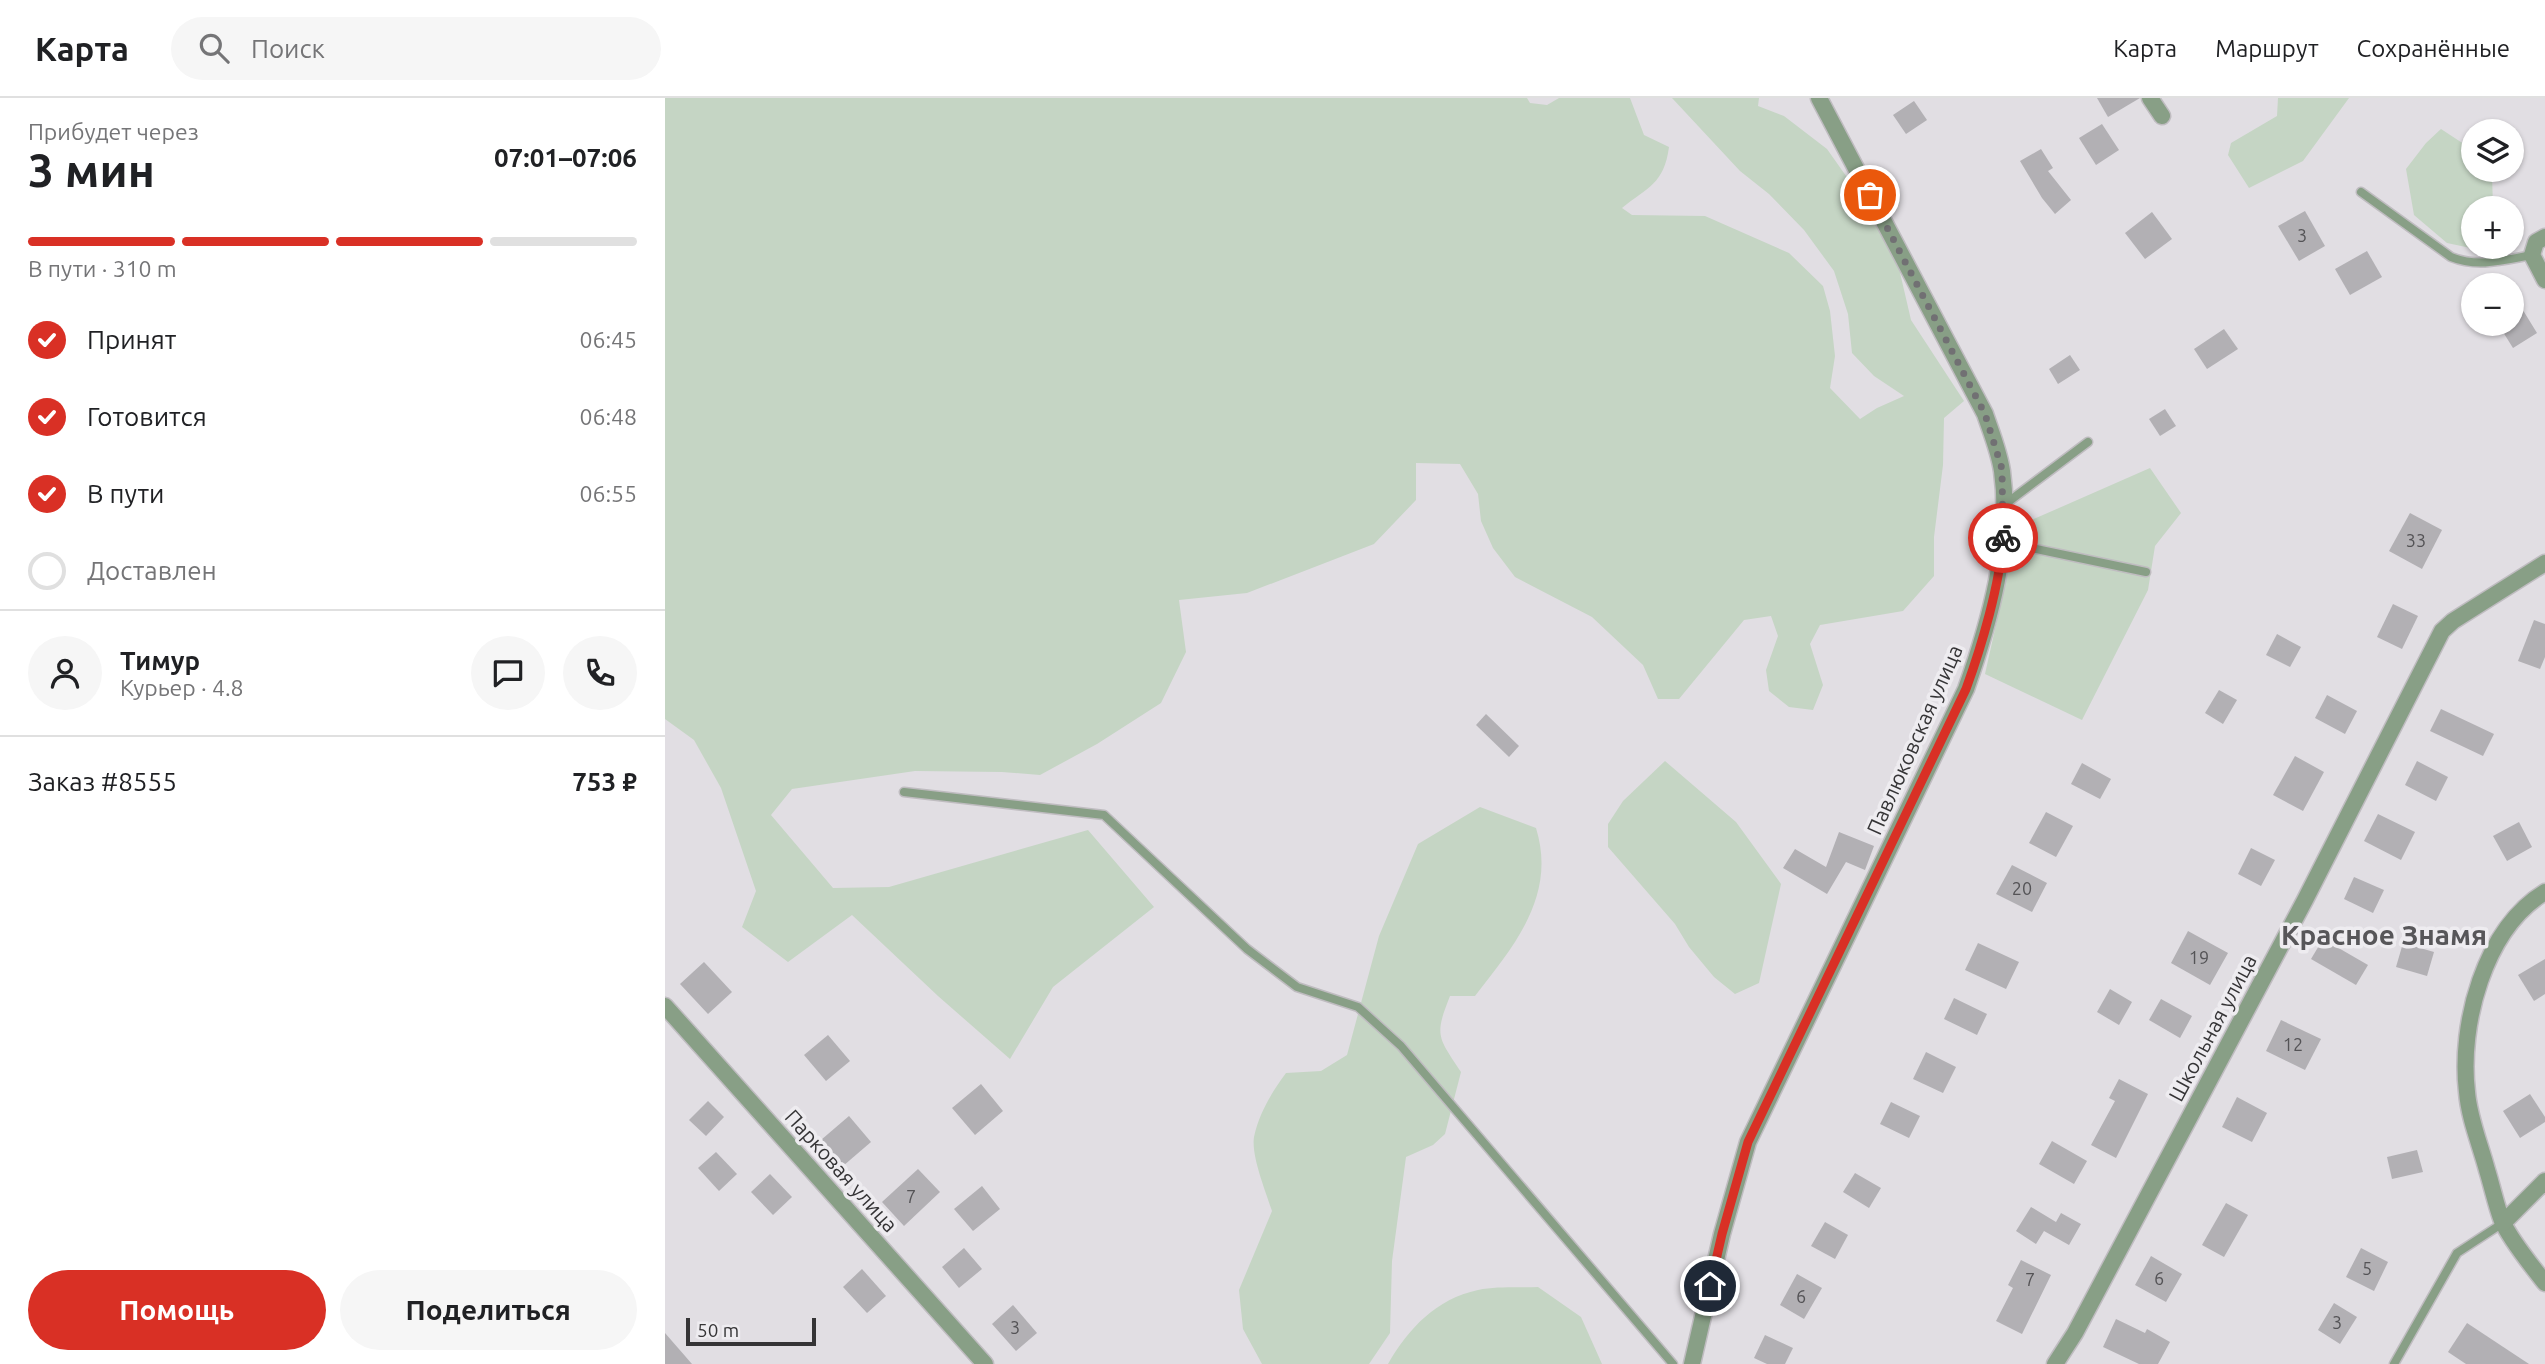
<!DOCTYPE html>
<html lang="ru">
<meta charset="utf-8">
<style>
:root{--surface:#fff;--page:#f6f6f6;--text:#202124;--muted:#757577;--line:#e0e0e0;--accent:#d93025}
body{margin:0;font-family:Ubuntu,sans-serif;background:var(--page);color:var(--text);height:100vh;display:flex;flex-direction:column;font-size:26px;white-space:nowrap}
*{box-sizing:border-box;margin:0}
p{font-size:23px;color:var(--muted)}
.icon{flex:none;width:38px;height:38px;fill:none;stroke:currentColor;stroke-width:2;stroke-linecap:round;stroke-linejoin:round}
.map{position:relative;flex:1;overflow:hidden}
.side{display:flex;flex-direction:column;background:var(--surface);width:665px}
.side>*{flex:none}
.tools{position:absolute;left:1796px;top:21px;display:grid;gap:14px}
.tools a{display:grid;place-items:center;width:63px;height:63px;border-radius:50%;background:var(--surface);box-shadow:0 2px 5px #0004;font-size:35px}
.scale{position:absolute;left:21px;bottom:18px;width:130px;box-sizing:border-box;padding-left:7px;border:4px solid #353436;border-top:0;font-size:19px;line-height:24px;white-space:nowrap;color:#353436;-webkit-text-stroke:5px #eeecf0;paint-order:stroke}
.pin{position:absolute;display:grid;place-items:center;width:60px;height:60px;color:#fff;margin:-30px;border:4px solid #fff;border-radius:50%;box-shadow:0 2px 7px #0007}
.courier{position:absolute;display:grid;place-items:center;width:70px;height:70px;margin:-35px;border:5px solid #d93025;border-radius:50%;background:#fff;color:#222;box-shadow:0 2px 9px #0007}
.head em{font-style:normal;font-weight:700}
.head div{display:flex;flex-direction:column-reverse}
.head{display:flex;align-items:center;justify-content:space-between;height:119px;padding:0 28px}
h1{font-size:46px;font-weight:700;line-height:52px}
.bar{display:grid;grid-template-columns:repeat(4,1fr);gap:10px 7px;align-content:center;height:84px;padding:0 28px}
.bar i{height:9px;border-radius:5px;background:var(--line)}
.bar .active{background:var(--accent)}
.bar p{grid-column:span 4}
.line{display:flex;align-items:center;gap:18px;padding:0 28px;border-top:2px solid var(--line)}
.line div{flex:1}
.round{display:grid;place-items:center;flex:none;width:74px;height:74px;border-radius:37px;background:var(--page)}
ol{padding:0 28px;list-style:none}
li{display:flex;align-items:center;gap:21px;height:77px}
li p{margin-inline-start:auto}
li .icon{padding:7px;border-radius:50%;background:var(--accent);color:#fff;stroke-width:4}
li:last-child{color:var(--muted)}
li i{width:38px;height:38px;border:4px solid var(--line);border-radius:50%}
.cta{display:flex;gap:14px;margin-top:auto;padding:14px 28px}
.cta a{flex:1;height:80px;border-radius:42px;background:var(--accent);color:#fff;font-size:28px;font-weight:700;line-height:80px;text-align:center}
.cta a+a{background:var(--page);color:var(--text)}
header{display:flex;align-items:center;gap:42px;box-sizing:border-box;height:98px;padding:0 35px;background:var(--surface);border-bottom:2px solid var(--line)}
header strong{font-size:33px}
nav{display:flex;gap:38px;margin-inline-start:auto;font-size:24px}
.search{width:490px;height:63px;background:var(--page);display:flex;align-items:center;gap:18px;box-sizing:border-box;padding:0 24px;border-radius:38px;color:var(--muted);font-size:26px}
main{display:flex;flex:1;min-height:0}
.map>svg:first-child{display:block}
</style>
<header>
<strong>Карта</strong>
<div class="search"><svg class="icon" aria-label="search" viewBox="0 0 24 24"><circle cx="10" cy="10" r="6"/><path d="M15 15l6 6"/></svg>Поиск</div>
<nav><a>Карта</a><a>Маршрут</a><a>Сохранённые</a></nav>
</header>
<main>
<section class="side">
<div class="head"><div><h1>3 мин</h1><p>Прибудет через</p></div><em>07:01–07:06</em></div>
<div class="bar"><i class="active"></i><i class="active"></i><i class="active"></i><i></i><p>В пути · 310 m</p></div>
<ol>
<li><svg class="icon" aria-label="check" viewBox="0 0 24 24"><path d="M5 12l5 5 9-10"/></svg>Принят<p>06:45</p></li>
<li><svg class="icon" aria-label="check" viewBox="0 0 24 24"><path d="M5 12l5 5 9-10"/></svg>Готовится<p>06:48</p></li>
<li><svg class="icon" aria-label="check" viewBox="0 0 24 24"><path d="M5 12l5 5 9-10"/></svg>В пути<p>06:55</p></li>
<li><i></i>Доставлен</li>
</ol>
<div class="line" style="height:126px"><a class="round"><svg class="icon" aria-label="person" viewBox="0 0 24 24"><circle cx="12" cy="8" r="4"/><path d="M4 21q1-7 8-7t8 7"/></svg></a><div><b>Тимур</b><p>Курьер · 4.8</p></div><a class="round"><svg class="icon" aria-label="chat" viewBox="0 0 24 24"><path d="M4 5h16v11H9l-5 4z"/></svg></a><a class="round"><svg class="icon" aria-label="phone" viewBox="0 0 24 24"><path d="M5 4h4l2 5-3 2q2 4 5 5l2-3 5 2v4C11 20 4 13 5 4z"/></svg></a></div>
<div class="line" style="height:91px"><div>Заказ #8555</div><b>753 ₽</b></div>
<div class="cta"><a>Помощь</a><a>Поделиться</a></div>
</section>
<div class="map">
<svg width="1880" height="1266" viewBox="0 0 1880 1266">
<rect width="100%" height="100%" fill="#e1dee3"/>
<g fill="#c5d5c4">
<path d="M 0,0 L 862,0 L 865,5 L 882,7 L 894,0 L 965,0 L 979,37 L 1004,49 C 999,86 983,89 957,110 L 967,117 L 1040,118 L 1124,155 L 1158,188 L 1165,213 L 1170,258 L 1165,290 L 1195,321 L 1212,310 L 1239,298 L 1209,278 L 1187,255 L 1183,216 L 1169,173 L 1139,132 L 1104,96 L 1075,73 L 1007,0 L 1094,0 L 1093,8 L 1119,18 L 1162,51 L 1215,126 L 1233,166 L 1246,222 L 1299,303 L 1279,320 L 1278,367 L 1269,439 L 1269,478 L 1238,513 L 1155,527 L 1145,546 L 1158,587 L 1148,612 L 1124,609 L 1104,593 L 1101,572 L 1113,538 L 1106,518 L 1079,522 L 1014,601 L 993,601 L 978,567 L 927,519 L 850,479 L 828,450 L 816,423 L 813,396 L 795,366 L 751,365 L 751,402 L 709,446 L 582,495 L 514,502 L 521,554 L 496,605 L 432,646 L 375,677 L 337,674 L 250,673 L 127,691 L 106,717 L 168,790 L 224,789 L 423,732 L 489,809 L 388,889 L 345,961 L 273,898 L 187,817 L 123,864 L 77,829 L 91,793 L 56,690 L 29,642 L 0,621 Z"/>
<polygon points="1613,0 1684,0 1638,63 1584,90 1563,57 1566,45 1612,18"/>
<polygon points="1776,31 1808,52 1808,72 1823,72 1827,76 1828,110 1808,110 1808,149 1820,149 1815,152 1782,145 1749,117 1741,71 1761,45"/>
<polygon points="1485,370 1516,415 1490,448 1483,492 1417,622 1320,576 1353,428"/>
<polygon points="1000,663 1071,724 1116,786 1094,885 1070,896 1049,879 1024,849 1010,826 943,749 943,726 958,703"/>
<path d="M 815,709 L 871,730 C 892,798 849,848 810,898 L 785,898 C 769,938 773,939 796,974 L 780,1036 L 768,1047 L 741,1059 L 727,1163 L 725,1235 L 704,1266 L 597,1266 L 578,1231 L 574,1192 L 607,1113 C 601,1094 586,1058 589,1039 C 594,1015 607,994 621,975 L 656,973 L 682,957 L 714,838 L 753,746 Z"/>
<path d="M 873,1189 L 916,1219 L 937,1266 L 723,1266 C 744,1230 771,1201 813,1192 C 832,1188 854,1190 873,1189 Z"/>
</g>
<g fill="#b2b0b4">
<polygon points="1432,0 1475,0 1443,19"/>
<polygon points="1249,3 1262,22 1241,36 1228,17"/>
<polygon points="1437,26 1454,52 1431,67 1414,40"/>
<polygon points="1376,51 1388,70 1383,73 1406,102 1390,116 1377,100 1355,63"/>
<polygon points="1640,113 1660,148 1634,163 1613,128"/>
<polygon points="1487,114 1507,141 1480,161 1460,135"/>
<polygon points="1702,153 1717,179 1685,197 1670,171"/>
<polygon points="1856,209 1872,235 1848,250 1833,226 1846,226 1846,214"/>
<polygon points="1559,231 1573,251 1542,271 1529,251"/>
<polygon points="1405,257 1415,272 1393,286 1384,271"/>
<polygon points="1500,311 1511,328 1495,338 1484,321"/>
<polygon points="1745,415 1777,432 1757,471 1724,453"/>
<polygon points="1728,506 1753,518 1737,551 1712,539"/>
<polygon points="1869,522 1880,526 1880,559 1875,571 1853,563"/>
<polygon points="1612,536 1636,549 1625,569 1601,557"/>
<polygon points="1554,592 1572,602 1558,626 1540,615"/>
<polygon points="1662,597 1692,613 1680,636 1650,620"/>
<polygon points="1776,611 1829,636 1818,658 1765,633"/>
<polygon points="821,616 854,648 844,659 811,627"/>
<polygon points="1630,658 1659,674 1638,713 1608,697"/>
<polygon points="1752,663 1783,679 1771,703 1740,687"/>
<polygon points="1417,665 1446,681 1435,701 1406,686"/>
<polygon points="1381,714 1408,728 1391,759 1364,745"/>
<polygon points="1713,716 1750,734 1736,762 1699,743"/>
<polygon points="1854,724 1867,749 1842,763 1828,738"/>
<polygon points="1174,734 1209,748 1200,772 1181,764 1162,796 1118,770 1130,751 1161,769"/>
<polygon points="1586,750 1610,762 1596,788 1573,776"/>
<polygon points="1347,767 1382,785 1367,814 1331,796"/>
<polygon points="1689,779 1719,792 1708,815 1679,801"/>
<polygon points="1523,833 1563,855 1545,887 1506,865"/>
<polygon points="1658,841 1703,867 1691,887 1646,861"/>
<polygon points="1313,845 1354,864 1341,891 1300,872"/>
<polygon points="1738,845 1769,854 1762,878 1731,869"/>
<polygon points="1880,861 1880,896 1869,903 1853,877"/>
<polygon points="39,864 67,894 43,916 15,886"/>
<polygon points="1445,891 1467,904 1454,927 1432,914"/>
<polygon points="1289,900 1322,916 1312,937 1279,921"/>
<polygon points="1496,901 1527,918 1515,940 1484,922"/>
<polygon points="1616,922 1656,941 1640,972 1601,953"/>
<polygon points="163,937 185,963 161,983 139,957"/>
<polygon points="1261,954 1291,969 1278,995 1248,981"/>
<polygon points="1454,981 1483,996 1451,1060 1426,1047 1450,1003 1444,1000"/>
<polygon points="316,986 338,1013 310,1037 287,1010"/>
<polygon points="1865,996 1880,1019 1880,1024 1855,1040 1838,1013"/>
<polygon points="1572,999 1602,1015 1587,1044 1557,1029"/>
<polygon points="43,1003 59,1019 41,1038 24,1022"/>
<polygon points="1226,1004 1255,1018 1244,1040 1215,1026"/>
<polygon points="184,1018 206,1044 178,1068 156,1042"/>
<polygon points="1387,1043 1422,1063 1409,1086 1374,1066"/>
<polygon points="1752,1052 1758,1074 1727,1081 1722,1059"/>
<polygon points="51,1054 72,1076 54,1093 33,1070"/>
<polygon points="253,1071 275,1094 239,1128 217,1104"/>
<polygon points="1190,1075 1216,1090 1204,1110 1178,1094"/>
<polygon points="105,1076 127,1099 108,1117 86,1094"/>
<polygon points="317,1088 335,1111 308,1133 289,1111"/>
<polygon points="1561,1105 1583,1117 1559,1159 1537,1147"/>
<polygon points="1366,1109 1391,1124 1396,1115 1416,1126 1404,1147 1379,1133 1371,1146 1351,1133"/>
<polygon points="1160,1124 1183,1137 1170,1161 1146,1148"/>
<polygon points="299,1150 317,1171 294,1190 277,1169"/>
<polygon points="1696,1150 1723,1164 1709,1193 1681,1179"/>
<polygon points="1486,1158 1517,1176 1501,1204 1470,1187"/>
<polygon points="1356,1162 1386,1177 1357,1236 1331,1223 1348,1190 1343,1187"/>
<polygon points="197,1171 221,1198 202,1215 178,1189"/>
<polygon points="1132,1176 1157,1190 1139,1221 1115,1207"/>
<polygon points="1669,1205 1692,1219 1675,1246 1653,1232"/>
<polygon points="348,1207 372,1235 351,1253 327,1226"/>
<polygon points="1451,1221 1480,1235 1482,1231 1505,1244 1493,1266 1474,1266 1438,1249"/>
<polygon points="1802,1225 1864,1266 1801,1266 1783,1254"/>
<polygon points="0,1235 27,1266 0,1266"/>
<polygon points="1100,1237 1128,1250 1120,1266 1102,1266 1089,1260"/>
</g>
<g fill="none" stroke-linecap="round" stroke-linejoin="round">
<g stroke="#bfbcc0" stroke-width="11">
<g id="lane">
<path d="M 1696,94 L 1786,159 C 1813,170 1839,162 1867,157"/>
<polyline points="1339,407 1423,344"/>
<polyline points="1338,444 1481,474"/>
<polyline points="239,694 439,717 582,851 632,889 693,909 736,948 1008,1266"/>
<polyline points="1729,1266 1792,1155 1838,1125"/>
</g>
</g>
<g stroke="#bfbcc0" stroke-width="19">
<g id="street">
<polyline points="1485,0 1497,18"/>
<polyline points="1880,139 1871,144 1867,157 1880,182"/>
<path d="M 1880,794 C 1819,831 1794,927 1802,994 C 1804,1020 1815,1046 1822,1072 C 1827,1088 1831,1107 1837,1123 C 1846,1143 1867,1168 1880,1185"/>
<polyline points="0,908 320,1266"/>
<polyline points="1838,1125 1880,1083"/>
<path d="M 1027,1266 L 1057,1136 L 1083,1044 L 1301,591 C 1325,523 1347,445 1337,373 C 1334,353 1326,334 1320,316 L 1154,0"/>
<polyline points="1390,1266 1410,1235 1640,802 1777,533 1788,523 1880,465"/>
</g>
</g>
<use href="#lane" stroke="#889f86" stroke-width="8"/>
<use href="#street" stroke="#889f86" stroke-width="16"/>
</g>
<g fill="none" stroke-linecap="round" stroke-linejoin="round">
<polyline stroke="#717073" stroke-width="7" stroke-dasharray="0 12.6" points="1205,97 1320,316 1337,371 1338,440"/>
<path stroke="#d93025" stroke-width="9" d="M 1045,1188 L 1057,1136 L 1083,1044 L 1301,591 C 1317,547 1335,486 1338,440"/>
</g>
<g text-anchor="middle" stroke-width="7" stroke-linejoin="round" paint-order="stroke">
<g font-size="18" fill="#545356">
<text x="1637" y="144">3</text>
<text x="1751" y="449">33</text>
<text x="1357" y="797">20</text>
<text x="1534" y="866">19</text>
<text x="1628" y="953">12</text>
<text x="246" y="1105">7</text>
<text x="1702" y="1177">5</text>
<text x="1494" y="1187">6</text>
<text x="1365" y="1188">7</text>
<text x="1136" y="1205">6</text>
<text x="1672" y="1231">3</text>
<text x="350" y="1236">3</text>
</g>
<g font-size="21" fill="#353436" stroke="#eeecf0">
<text transform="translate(1250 642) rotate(-66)" y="7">Павлюковская улица</text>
<text transform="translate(1548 930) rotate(-62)" y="7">Школьная улица</text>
<text transform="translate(176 1073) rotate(48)" y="7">Парковая улица</text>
</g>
<g font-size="28" font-weight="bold" fill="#575659" stroke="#eeecf0">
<text x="1719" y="847">Красное Знамя</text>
</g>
</g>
</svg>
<div class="tools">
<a><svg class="icon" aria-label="layers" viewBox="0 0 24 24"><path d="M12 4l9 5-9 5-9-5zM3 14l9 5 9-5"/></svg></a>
<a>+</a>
<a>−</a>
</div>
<div class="scale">50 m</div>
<div class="pin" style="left:1205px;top:97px;background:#ea580c"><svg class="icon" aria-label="bag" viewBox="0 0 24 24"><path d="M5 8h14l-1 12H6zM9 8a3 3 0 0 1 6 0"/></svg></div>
<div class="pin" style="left:1045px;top:1188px;background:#1f2937"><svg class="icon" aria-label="home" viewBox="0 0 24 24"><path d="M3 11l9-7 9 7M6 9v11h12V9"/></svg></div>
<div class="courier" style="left:1338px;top:440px"><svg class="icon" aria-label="bike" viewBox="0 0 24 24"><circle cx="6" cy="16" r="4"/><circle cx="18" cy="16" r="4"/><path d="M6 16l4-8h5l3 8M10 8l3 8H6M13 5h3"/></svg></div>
</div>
</main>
